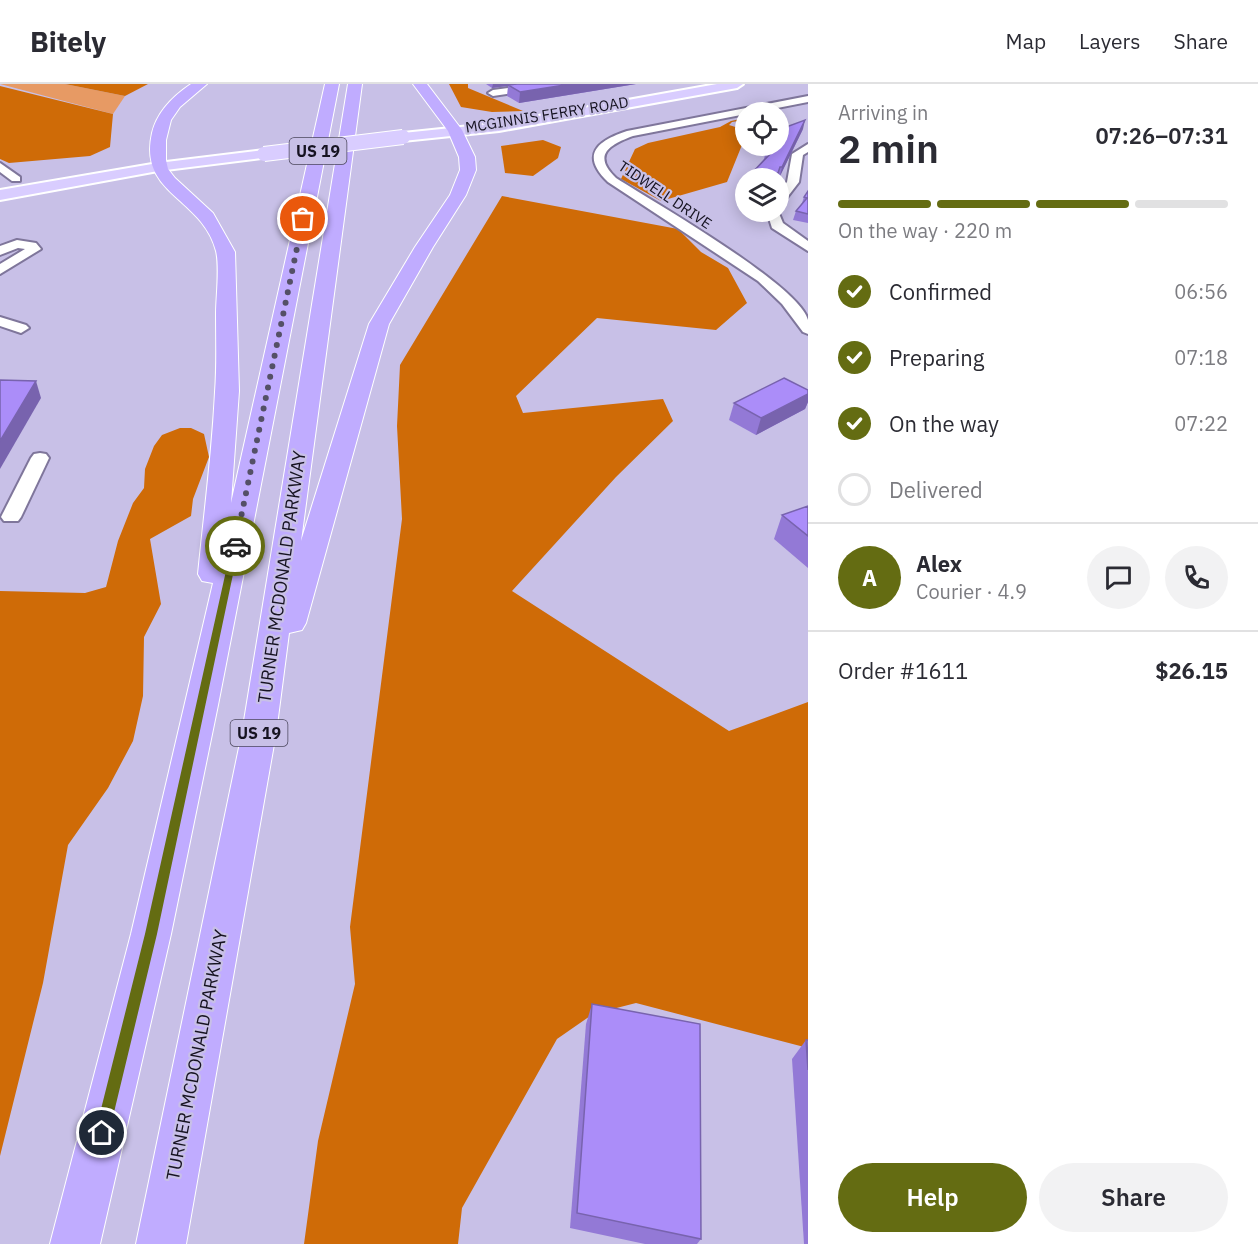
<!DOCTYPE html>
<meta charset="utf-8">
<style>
:root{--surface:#fff;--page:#f2f2f3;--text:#2b2b33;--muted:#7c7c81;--line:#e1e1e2;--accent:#646c12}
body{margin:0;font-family:"IBM Plex Sans",sans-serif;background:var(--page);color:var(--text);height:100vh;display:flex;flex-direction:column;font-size:22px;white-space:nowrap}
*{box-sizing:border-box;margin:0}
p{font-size:20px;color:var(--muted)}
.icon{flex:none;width:33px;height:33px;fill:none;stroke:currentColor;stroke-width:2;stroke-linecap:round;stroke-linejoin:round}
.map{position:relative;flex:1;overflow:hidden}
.panel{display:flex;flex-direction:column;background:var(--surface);width:450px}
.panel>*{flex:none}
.controls{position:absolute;left:735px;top:18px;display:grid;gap:12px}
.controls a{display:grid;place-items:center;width:54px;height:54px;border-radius:50%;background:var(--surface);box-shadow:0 3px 15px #0003;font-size:30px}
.pin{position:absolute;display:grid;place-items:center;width:51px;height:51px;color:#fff;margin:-26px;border:3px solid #fff;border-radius:50%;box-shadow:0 2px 6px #0007}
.courier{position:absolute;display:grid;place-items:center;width:60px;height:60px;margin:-30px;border:4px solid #646c12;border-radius:50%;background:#fff;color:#222;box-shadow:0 2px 8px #0007}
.headline em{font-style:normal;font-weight:600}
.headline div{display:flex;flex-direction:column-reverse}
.headline{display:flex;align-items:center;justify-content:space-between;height:102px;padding:0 30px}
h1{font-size:39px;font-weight:600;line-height:45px}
.bar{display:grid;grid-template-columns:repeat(4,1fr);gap:9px 6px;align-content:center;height:72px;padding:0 30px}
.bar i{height:8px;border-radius:4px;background:var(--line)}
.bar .current{background:var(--accent)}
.bar p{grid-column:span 4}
.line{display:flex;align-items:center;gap:15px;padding:0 30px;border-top:2px solid var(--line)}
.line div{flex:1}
.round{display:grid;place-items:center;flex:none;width:63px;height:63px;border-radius:32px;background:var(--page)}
ol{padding:0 30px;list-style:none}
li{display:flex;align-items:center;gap:18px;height:66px}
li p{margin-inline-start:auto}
li .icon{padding:6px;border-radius:50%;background:var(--accent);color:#fff;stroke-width:4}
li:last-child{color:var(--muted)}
li i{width:33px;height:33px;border:3px solid var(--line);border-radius:50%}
.action{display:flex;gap:12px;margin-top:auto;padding:12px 30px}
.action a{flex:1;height:69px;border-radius:36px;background:var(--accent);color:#fff;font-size:24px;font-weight:600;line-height:69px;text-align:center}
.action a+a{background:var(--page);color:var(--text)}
header{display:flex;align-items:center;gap:36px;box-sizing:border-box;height:84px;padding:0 30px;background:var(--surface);border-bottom:2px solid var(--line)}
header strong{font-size:28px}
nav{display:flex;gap:33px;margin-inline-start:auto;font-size:21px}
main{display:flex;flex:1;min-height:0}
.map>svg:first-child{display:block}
</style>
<header>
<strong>Bitely</strong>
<nav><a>Map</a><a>Layers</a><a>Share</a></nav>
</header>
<main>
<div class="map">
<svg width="808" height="1160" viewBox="0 0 808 1160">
<rect width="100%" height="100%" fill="#c8c0e7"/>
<polygon fill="#e79a64" points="0,0 65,0 125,12 113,30"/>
<g fill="#cf6b07">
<polygon points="65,0 148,0 125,12"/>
<polygon points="449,0 468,0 468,4 523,27 492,28 461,23"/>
<polygon points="0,2 113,30 110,63 90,72 9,79 0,75"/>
<polygon points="745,34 745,36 732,38 729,41 745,46 746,51 727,98 661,117 621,95 635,65 648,59 720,43 731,37"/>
<polygon points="543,56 561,63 558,74 533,92 505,89 501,62"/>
<polygon points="502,112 678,145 701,168 728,184 747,219 716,246 597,234 516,312 523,329 663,315 673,337 616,393 512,507 729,647 808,618 808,964 636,919 593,930 557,955 462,1124 458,1160 304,1160 318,1057 355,900 350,843 402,435 397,342 400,281"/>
<polygon points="180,344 191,344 204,350 209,373 193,415 191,432 150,455 161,520 144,553 143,612 133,657 108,704 68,761 43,899 0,1072 0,507 85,509 106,503 118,457 133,419 144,404 145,385 154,362 162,351"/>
</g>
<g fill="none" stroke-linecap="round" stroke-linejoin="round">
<g stroke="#7f769b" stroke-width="4">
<g id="minor">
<polygon points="536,0 561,0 556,3 493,12 488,9 493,6"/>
<path d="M 808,12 L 808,18 L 633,52 C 609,61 592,71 616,94 C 652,117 799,201 808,236 C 808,239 808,246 808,250 L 803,248 L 782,220 L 758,197 L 608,98 C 580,71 597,57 627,47 Z"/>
<polygon points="808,60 808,68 803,71 799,98 782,120 778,121 778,108 787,98 792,70"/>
<polygon points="0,79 20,93 20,97 12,97 0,88"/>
<polygon points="778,127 783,139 808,157 808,167 772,144 767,128"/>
<polygon points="17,156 36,159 41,165 0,190 0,180 25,165 18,164 0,171 0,162"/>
<polygon points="0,233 26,241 29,244 21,249 0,242"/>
<polygon points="40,369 46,370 49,374 21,433 18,437 4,437 1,433 31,374 34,370"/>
</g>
</g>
<g stroke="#fff" stroke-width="4">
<g id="major">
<polygon points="717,0 743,0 737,4 499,47 403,57 396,53 403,49 499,39"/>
<polygon points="264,66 269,67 271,70 269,73 158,87 0,116 0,106 158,79"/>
</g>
</g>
<g stroke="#fff" stroke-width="2">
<g id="highway">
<path d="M 191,0 L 207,0 L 180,23 L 171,36 L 166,56 L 166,76 L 168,85 L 175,94 L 213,129 L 235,168 L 239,307 L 231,419 L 325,0 L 339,0 L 218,621 L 171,850 L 100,1160 L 50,1160 L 131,850 L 213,499 L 202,497 L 198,490 C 204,429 212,369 215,308 C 217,282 216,256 216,230 C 216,213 220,183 216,167 C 202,113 138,111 152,49 C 157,28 173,12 191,0 Z"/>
<polygon points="348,0 362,0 301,457 369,240 415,163 450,111 460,86 459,73 448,47 413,0 427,0 462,46 475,73 476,86 466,111 433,163 389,240 306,539 302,546 289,549 276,649 186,1160 136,1160 242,649"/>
</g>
</g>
<use href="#minor" fill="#fff" fill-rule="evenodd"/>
<use href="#major" fill="#d9cdff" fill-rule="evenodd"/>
<use href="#highway" fill="#c0acff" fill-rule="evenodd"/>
<g stroke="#fff" stroke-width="16" stroke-linecap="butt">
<polyline id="major-bridge" points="264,70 403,53"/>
</g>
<use href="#major-bridge" stroke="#d9cdff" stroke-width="14"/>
</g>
<g fill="#9379d6">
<polygon points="486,0 636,0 519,19 507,12 508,2 492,4"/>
<polygon points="803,45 780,92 778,92 777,94 747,94 764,75 767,62 778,62"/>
<polygon points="808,107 808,139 793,136 796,127 802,119 804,113"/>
<polygon points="808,306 808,318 805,325 756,351 729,336 734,319"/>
<polygon points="808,422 808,484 774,455 782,431"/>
<polygon points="592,920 701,1155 697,1160 645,1160 570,1144 586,940"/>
<polygon points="806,956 808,956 808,1160 804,1160 792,975"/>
</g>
<g fill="#7863ae">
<polygon points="493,0 520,0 492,4"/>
<polygon points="571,0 636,0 519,19 520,8"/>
<polygon points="805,36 803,45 780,92 782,83"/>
<polygon points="36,297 41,314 0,385 0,357"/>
<polygon points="808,310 808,318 805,325 756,351 761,334"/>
</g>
<g fill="#ab8df9" stroke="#7863ae" stroke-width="1.5">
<polygon points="517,0 571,0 520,8 508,1"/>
<polygon points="805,36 782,83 780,83 778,89 774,89 769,94 747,94 772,68 766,67 769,62 778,62 778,46"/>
<polygon points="808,107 808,130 796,127 807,114 804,113"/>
<polygon points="784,294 808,306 808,310 761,334 734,319"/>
<polygon points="0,296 36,297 0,357"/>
<polygon points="808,422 808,452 782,431"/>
<polygon points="592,920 700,940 701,1155 577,1129"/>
<polygon points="806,956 808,956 808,986"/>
</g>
<polygon fill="#646c12" points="232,460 239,462 157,850 109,1049 107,1054 102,1057 97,1054 95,1049 145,850"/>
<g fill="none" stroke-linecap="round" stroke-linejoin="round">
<polyline stroke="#545066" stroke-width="6" stroke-dasharray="0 10.8" points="235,462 303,135"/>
</g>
<g text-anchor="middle" stroke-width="4.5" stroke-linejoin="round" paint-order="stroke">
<g font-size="15" fill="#161321" stroke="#c8c0e7">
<text transform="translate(547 31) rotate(-9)" y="5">MCGINNIS FERRY ROAD</text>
<text transform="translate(665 111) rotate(34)" y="5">TIDWELL DRIVE</text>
</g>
<g fill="#c8c0e7" stroke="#4b475c" stroke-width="1.5">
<rect x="289.5" y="54" width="57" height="26" rx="4.5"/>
<rect x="230.5" y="636" width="57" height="26" rx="4.5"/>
</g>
<g font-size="16" font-weight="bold" fill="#161321">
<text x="318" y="73">US 19</text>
<text x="259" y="655">US 19</text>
</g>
<g font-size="18" fill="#161321" stroke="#c8c0e7">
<text transform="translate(282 493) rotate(-82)" y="6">TURNER MCDONALD PARKWAY</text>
<text transform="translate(197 971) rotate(-79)" y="6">TURNER MCDONALD PARKWAY</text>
</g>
</g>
</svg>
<div class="controls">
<a><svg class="icon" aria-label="locate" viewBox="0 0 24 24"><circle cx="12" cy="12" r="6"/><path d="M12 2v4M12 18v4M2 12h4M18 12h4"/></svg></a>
<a><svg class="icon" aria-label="layers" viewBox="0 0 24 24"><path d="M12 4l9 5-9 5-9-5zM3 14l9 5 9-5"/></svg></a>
</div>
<div class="pin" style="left:303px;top:135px;background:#ea580c"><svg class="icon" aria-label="bag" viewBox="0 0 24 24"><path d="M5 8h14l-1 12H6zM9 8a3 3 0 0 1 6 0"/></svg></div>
<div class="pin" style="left:102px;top:1049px;background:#1f2937"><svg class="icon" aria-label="home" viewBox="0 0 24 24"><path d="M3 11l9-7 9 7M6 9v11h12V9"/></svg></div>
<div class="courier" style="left:235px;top:462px"><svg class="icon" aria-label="car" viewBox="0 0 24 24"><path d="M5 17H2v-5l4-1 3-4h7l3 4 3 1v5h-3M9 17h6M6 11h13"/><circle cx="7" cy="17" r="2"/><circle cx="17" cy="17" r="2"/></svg></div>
</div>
<section class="panel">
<div class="headline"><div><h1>2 min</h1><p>Arriving in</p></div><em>07:26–07:31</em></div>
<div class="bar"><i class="current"></i><i class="current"></i><i class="current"></i><i></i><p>On the way · 220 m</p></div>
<ol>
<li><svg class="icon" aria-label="check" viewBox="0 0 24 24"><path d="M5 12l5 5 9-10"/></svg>Confirmed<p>06:56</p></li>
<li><svg class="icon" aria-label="check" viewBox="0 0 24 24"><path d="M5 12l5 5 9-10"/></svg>Preparing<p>07:18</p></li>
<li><svg class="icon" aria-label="check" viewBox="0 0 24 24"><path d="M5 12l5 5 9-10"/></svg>On the way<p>07:22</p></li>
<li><i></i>Delivered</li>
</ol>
<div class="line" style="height:108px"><b class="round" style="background:var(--accent);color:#fff">A</b><div><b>Alex</b><p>Courier · 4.9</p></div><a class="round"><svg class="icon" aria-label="chat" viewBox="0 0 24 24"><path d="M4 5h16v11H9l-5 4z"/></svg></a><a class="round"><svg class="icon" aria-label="phone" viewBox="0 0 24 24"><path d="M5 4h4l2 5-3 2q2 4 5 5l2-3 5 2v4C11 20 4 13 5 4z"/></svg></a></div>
<div class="line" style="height:78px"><div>Order #1611</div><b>$26.15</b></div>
<div class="action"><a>Help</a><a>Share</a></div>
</section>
</main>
